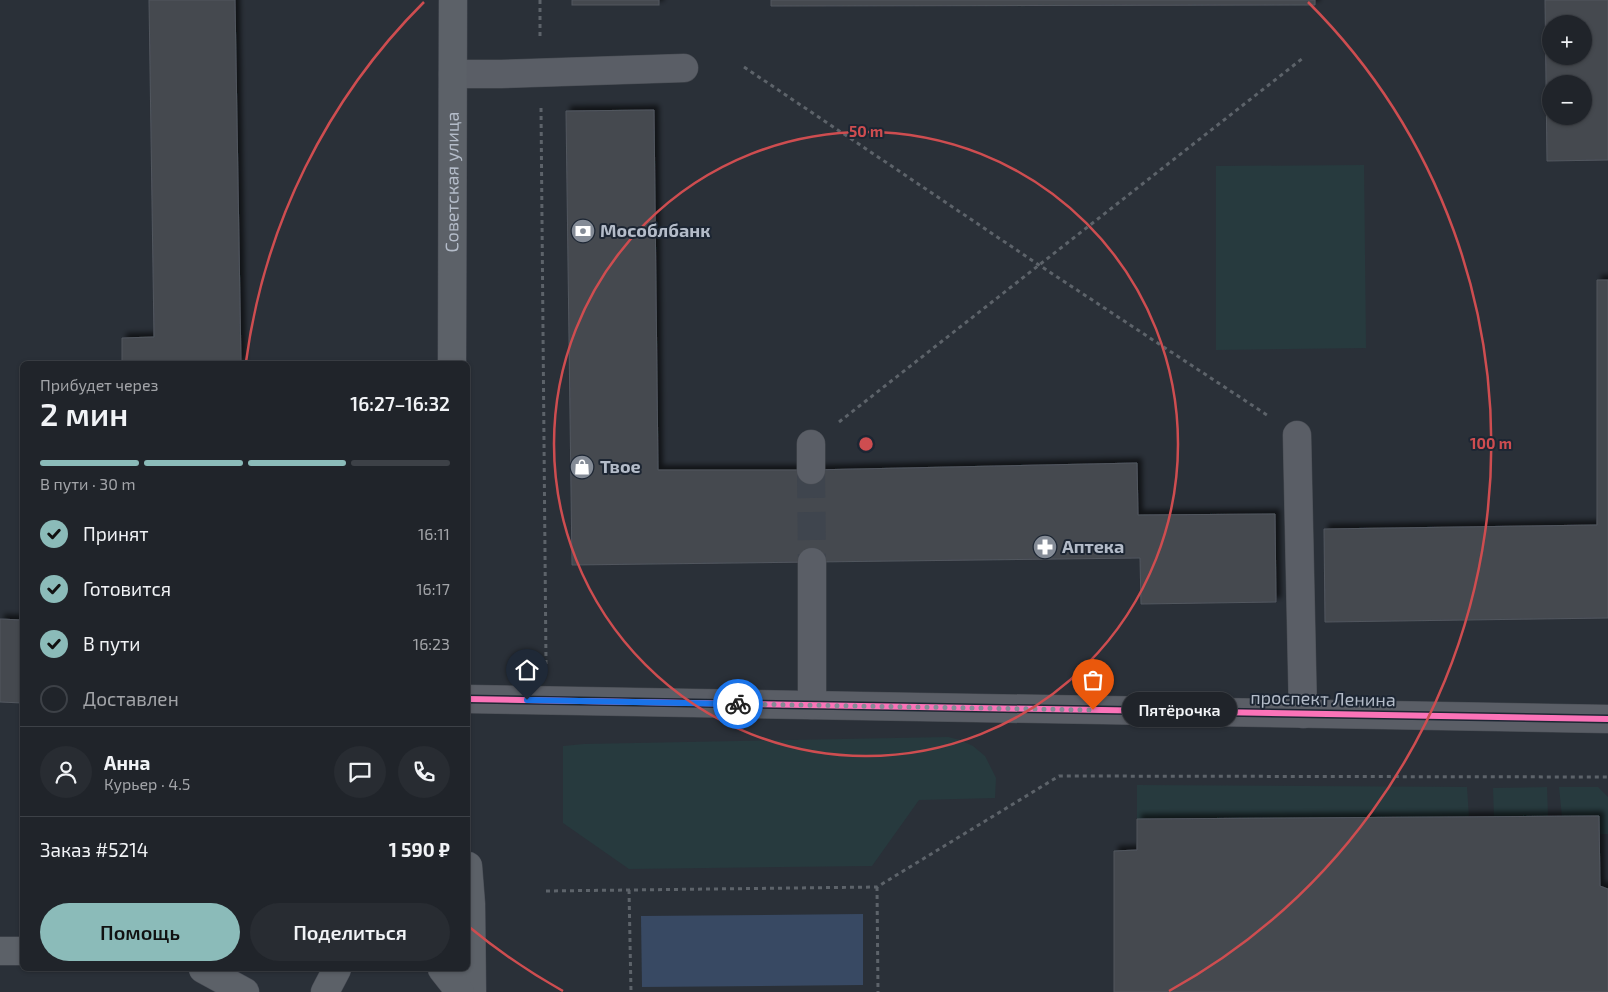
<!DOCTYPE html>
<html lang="ru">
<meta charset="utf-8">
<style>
:root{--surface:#20242a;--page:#282c32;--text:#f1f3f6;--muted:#a2a4a8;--line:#3d4147;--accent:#8bbbb9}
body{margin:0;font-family:"Exo 2",sans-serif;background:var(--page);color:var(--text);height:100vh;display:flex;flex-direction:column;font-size:19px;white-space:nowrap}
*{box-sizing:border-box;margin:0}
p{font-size:16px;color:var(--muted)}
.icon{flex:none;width:28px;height:28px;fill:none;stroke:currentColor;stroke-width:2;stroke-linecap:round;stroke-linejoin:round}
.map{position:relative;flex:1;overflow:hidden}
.drawer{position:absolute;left:20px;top:361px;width:450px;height:610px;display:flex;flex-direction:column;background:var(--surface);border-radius:8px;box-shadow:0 1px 4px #0004,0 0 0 1px var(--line)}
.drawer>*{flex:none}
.tools{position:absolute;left:1542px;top:15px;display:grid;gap:10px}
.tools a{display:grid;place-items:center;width:50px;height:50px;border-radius:50%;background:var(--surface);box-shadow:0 1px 4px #0004,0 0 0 1px var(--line);font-size:25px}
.pin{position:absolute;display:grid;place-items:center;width:42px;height:42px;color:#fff;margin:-51px -21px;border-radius:50% 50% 50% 0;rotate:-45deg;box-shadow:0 0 5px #0007}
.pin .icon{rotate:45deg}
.courier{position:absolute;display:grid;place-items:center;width:50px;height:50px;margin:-25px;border:4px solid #1a73e8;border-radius:50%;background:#fff;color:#222;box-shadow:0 1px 6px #0007}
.bubble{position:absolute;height:35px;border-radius:18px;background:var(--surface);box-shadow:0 1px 4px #0004,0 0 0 1px var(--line);font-size:16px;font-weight:600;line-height:35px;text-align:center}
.summary em{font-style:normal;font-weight:600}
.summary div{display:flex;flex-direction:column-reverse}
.summary{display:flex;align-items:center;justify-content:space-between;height:85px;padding:0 20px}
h1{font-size:32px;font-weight:600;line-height:38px}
.bar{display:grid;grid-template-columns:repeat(4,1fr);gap:8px 5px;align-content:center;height:60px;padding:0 20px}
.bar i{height:6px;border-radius:4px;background:var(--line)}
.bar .selected{background:var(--accent)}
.bar p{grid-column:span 4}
.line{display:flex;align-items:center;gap:12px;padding:0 20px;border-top:1px solid var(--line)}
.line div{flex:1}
.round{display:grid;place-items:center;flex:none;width:52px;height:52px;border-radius:26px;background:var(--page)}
ol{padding:0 20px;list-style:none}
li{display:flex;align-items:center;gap:15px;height:55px}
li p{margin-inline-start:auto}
li .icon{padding:5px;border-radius:50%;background:var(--accent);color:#111;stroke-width:4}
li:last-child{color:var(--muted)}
li i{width:28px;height:28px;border:2px solid var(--line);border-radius:50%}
.cta{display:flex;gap:10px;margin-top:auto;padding:10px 20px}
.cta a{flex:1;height:58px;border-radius:30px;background:var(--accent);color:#111;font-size:20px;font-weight:600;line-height:58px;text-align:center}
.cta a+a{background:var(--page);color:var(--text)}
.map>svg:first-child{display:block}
</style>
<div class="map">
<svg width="1608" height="992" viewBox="0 0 1608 992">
<defs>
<filter id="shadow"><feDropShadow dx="4.5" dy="-4.5" stdDeviation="2.5" flood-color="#0009"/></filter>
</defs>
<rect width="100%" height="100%" fill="#2a3038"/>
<g fill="#273a3e">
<polygon points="1364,165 1366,348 1216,350 1216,166"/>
<polygon points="948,737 960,740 973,746 985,756 996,778 995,798 919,800 872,866 629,869 563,823 563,746 584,744"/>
<polygon points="1137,785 1467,787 1469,817 1137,819"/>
<polygon points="1547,787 1548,817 1494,817 1493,788"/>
<polygon points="1559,787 1598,787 1608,797 1608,834 1599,834 1599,816 1562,817"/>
</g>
<polygon fill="#384963" points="863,914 863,985 642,987 641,916"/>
<g fill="#444950" stroke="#52575f" fill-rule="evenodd" filter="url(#shadow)">
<polygon points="149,0 235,0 241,364 122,364 122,338 154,337"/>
<rect x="572" y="0" width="87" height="5"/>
<polygon points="771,0 1315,0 1315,5 771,6"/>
<path d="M 1545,0 L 1608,0 L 1608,160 L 1547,161 ZM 1551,24 L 1584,24 L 1584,56 L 1551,56 ZM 1551,84 L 1584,84 L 1584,116 L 1551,116 Z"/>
<polygon points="654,110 658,470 811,470 1137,463 1138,515 1275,514 1276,602 1141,604 1140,558 572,565 566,111"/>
<polygon points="1597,280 1608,280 1608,618 1325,622 1324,529 1597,525"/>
<polygon points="0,619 22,620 22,703 0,702"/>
<polygon points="1599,816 1600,886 1608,889 1608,992 1114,992 1114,851 1137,850 1137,819"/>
</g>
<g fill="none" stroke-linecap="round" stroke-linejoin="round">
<polyline stroke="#3f454e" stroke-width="28" stroke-dasharray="28 14" stroke-linecap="butt" points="811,470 812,562"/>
<g stroke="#484c53" stroke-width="29">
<g id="minor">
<polyline points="453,74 501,74 684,68"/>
<polyline points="1297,435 1303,714"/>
<polyline points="811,470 811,444"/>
<polyline points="468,699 1608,719"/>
<polyline points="812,705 812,562"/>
</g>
</g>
<g stroke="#484c55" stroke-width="29">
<g id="major">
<path id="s1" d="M 452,364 L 453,0"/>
<polyline points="468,866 471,904 472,992"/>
<polyline points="0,951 22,951"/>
<polyline points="203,969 245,992"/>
<polyline points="442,969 460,992"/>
<polyline points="325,992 337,969"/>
</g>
</g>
<g stroke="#5d636a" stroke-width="3" stroke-dasharray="4 4" stroke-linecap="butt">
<polyline points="540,0 540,37"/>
<polyline points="744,67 1039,265 1267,415"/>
<polyline points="541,108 546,664"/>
<polyline points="839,422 1303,58"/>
<polyline points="877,887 878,992"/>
<polyline points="629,890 631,992"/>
<polyline points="546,891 877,887 1059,776 1608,777"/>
</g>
<use href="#minor" stroke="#5a5e66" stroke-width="28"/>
<use href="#major" stroke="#5c6168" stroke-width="28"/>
<g stroke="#1d2633" stroke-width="9">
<polyline id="cycleway" points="468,699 1608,719"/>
</g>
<use href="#cycleway" stroke="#fb73b8" stroke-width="6"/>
</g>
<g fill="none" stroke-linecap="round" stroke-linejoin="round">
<polyline stroke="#848b96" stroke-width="5" stroke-dasharray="0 9" points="738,704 1093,710"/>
<polyline stroke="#1a73e8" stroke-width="6" points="527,700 738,704"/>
</g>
<g fill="none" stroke="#ce4d50" stroke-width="2.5">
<circle cx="866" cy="444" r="312"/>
<path d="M563 991A625 625 0 0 1 468 926M246 362A625 625 0 0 1 424 2M1308 2A625 625 0 0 1 1169 991"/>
</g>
<defs>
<g id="bank-disc" transform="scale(1.25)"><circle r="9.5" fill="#848b96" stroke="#1d2633"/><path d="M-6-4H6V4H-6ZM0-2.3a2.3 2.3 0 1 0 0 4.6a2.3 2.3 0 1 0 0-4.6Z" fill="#fff"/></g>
<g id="shop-disc" transform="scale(1.25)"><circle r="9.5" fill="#848b96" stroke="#1d2633"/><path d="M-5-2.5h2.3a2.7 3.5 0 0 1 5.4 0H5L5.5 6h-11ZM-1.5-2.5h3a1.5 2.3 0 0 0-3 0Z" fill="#fff"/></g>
<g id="pharmacy-disc" transform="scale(1.25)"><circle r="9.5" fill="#848b96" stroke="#1d2633"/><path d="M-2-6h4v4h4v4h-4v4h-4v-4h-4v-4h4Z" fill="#fff"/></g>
</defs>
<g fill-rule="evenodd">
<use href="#bank-disc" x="583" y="231"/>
<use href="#shop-disc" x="582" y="467"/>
<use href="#pharmacy-disc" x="1045" y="547"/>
</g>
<g text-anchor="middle" stroke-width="4" stroke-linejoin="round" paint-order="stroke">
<g font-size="18" fill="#b4bcc9" stroke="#1d2633">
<text dy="6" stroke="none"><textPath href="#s1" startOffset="182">Советская улица</textPath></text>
<text transform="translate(1323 699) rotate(1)" y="6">проспект Ленина</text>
</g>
<g font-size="18" font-weight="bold" fill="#b4bcc9" stroke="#1d2633" text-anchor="start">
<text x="600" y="237">Мособлбанк</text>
<text x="600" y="473">Твое</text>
<text x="1062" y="553">Аптека</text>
</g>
</g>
<circle cx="866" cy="444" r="8" fill="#ce4d50" stroke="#1d2633" stroke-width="2.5"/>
<g font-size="15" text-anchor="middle" font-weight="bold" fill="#ce4d50" stroke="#1d2633" stroke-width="4" stroke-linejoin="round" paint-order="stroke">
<text x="866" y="137">50 m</text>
<text x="1491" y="449">100 m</text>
</g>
</svg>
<div class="tools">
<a>+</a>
<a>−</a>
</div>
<div class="pin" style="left:1093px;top:710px;background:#ea580c"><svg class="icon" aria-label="bag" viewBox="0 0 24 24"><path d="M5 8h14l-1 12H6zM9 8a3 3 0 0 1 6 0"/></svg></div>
<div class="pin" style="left:527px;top:700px;background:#1f2937"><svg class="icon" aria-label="home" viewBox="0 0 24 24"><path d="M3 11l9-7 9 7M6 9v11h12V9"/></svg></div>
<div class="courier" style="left:738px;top:704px"><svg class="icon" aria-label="bike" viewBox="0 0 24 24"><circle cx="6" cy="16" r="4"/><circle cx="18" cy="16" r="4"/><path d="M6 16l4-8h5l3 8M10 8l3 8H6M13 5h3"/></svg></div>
<div class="bubble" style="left:1122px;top:692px;width:115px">Пятёрочка</div>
<section class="drawer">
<div class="summary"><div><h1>2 мин</h1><p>Прибудет через</p></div><em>16:27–16:32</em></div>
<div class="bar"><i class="selected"></i><i class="selected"></i><i class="selected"></i><i></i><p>В пути · 30 m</p></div>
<ol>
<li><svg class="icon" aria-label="check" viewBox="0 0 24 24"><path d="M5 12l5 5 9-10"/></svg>Принят<p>16:11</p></li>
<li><svg class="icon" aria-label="check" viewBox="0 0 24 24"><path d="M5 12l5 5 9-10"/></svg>Готовится<p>16:17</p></li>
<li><svg class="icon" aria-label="check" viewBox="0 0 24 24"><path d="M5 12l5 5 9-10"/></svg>В пути<p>16:23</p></li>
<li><i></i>Доставлен</li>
</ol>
<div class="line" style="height:90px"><a class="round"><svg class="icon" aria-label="person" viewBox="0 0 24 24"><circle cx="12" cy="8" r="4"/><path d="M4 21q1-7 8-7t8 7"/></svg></a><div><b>Анна</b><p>Курьер · 4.5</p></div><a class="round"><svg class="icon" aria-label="chat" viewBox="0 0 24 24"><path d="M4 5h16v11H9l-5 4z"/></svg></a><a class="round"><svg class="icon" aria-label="phone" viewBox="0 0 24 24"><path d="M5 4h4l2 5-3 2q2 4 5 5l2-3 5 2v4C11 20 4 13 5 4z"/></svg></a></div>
<div class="line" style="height:65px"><div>Заказ #5214</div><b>1 590 ₽</b></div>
<div class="cta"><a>Помощь</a><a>Поделиться</a></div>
</section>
</div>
